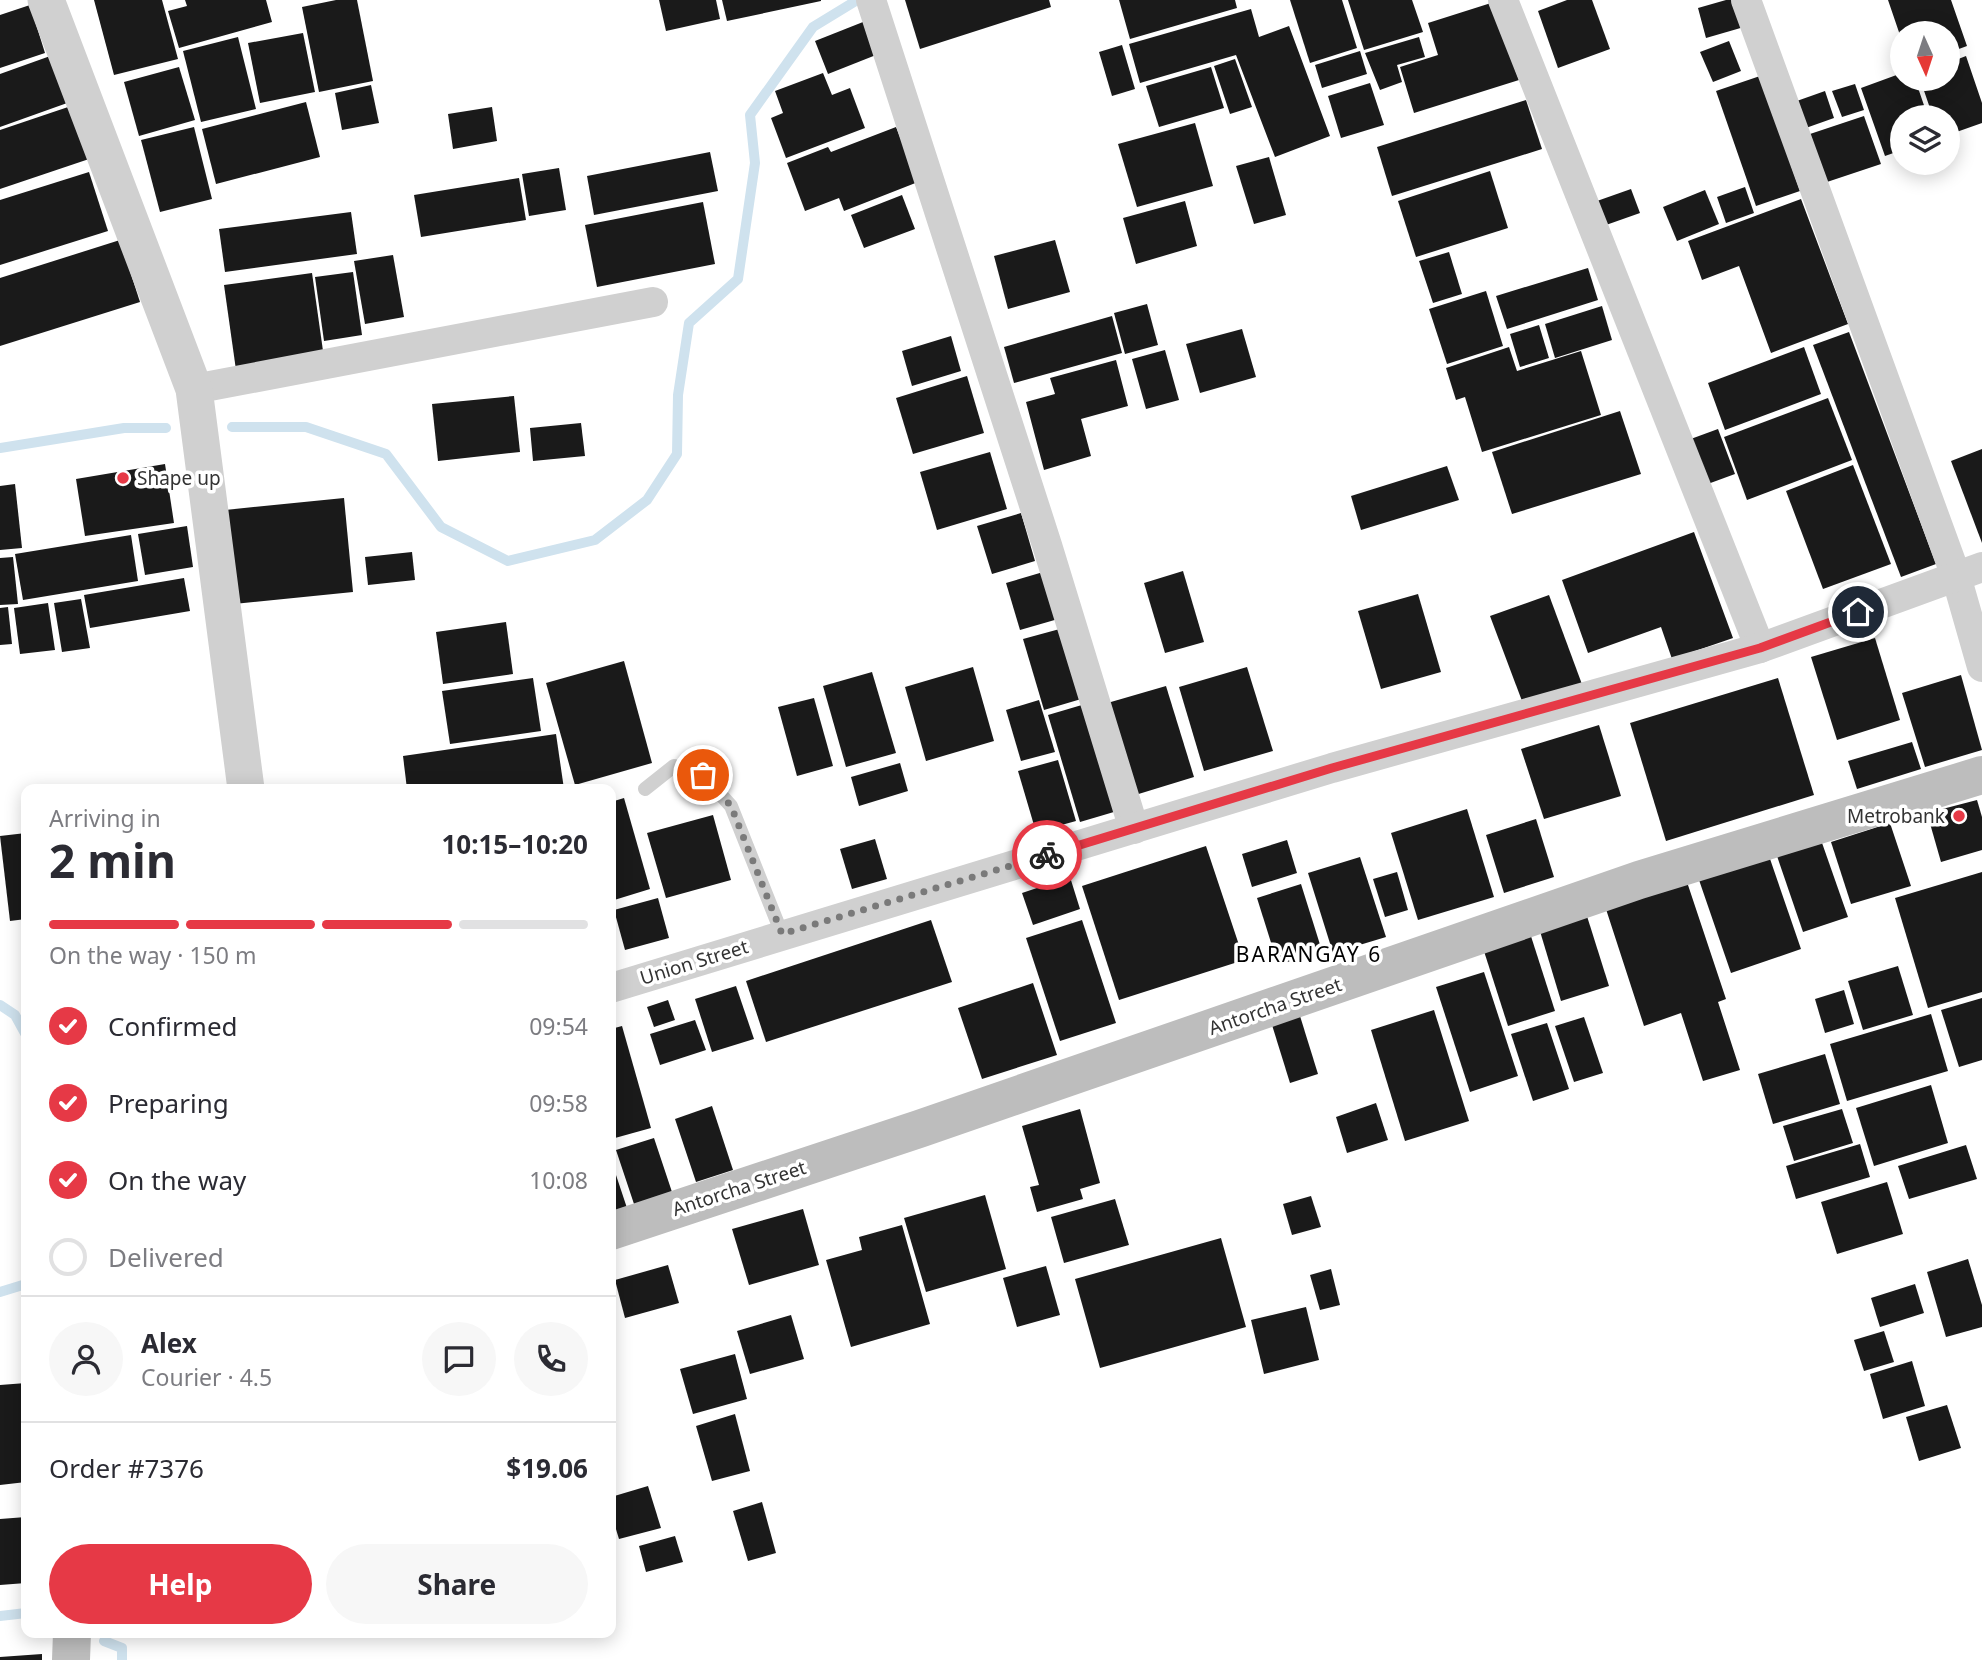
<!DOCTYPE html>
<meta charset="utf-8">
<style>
:root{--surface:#fff;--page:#f7f7f7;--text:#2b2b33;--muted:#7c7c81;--line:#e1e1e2;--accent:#e63946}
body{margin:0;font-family:"Noto Sans",sans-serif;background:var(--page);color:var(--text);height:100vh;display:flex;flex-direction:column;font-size:26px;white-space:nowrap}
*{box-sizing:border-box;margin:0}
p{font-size:23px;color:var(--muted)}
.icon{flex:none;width:38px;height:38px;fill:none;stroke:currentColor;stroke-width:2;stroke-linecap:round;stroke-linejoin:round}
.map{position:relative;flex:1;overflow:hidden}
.panel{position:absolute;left:21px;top:784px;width:595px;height:854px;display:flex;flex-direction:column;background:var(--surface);border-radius:14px;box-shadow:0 4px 18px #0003}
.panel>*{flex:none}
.needle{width:46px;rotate:177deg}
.fabs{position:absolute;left:1890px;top:21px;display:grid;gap:14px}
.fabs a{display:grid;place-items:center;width:70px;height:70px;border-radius:50%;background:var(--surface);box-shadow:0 4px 18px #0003;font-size:35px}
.pin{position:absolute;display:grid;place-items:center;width:60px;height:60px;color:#fff;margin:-30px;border:4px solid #fff;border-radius:50%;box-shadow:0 2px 7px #0007}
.courier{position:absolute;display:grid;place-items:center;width:70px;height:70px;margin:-35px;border:5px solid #e63946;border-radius:50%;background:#fff;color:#222;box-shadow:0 2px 9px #0007}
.summary em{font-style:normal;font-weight:700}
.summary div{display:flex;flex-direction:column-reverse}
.summary{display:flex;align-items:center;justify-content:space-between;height:119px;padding:0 28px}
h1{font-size:46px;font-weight:700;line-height:52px}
.bar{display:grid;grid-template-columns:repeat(4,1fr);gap:10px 7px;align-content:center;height:84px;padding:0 28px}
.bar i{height:9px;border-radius:5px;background:var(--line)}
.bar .active{background:var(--accent)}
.bar p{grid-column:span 4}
.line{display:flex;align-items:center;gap:18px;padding:0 28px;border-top:2px solid var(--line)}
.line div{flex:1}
.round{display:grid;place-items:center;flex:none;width:74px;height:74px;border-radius:37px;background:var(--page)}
ol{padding:0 28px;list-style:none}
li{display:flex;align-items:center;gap:21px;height:77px}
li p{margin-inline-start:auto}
li .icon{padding:7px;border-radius:50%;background:var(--accent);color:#fff;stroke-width:4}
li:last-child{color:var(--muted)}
li i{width:38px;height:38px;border:4px solid var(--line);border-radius:50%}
.cta{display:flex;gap:14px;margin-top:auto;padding:14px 28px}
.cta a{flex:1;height:80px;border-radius:42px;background:var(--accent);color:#fff;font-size:28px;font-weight:700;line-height:80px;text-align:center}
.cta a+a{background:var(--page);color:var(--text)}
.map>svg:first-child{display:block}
</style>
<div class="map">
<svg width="1982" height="1660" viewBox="0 0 1982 1660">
<rect width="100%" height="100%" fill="#fff"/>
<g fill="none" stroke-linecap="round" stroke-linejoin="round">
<g stroke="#cfe2ee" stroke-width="10">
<polyline points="232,427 306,427 386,454 441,527 508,561 595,540 647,500 677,454 678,395 689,323 738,279 755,163 750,115 813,27 854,2"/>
<polyline points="0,448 124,428 166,428"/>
<polyline points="0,1005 15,1015 26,1035"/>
<polyline points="0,1292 26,1284"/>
<polyline points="0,1616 26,1613"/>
<polyline points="104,1641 122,1648 122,1660"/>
</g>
</g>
<g fill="#1a1a1a">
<polygon points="94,0 162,0 178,59 114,75"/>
<polygon points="185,0 266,0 272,22 179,48 168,11 187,6"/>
<polygon points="336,0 357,0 373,81 319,92 302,7"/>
<polygon points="659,0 716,0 720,19 666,31"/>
<polygon points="722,0 821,0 821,1 727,21"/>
<polygon points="905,0 1049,0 1051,7 920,49"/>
<polygon points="1119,0 1235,0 1237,8 1130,39"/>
<polygon points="1290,0 1342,0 1357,48 1310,63"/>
<polygon points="1348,0 1412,0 1423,32 1364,50"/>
<polygon points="1567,0 1592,0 1610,49 1558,68 1538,11"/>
<polygon points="1726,0 1736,0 1744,27 1706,38 1698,8"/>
<polygon points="1888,0 1951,0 1967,46 1948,53 1948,33 1902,33 1902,41"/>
<polygon points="1491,3 1519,80 1414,113 1400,67 1438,55 1428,23"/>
<polygon points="30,5 45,53 0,68 0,15"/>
<polygon points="1251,9 1259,37 1289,26 1330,136 1275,157 1236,55 1140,83 1129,44"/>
<polygon points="863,22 876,55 828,74 815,41"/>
<polygon points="303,33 315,92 260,103 248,43"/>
<polygon points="238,37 256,109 201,122 183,51"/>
<polygon points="1419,37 1425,57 1397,65 1402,82 1380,90 1365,53"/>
<polygon points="1729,41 1741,71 1713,82 1700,52"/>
<polygon points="1122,45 1135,89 1112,96 1099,52"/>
<polygon points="1360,51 1367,74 1322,88 1315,65"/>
<polygon points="53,55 70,102 0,127 0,74"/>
<polygon points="1966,56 1982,103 1982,123 1948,135 1948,117 1933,117 1920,79 1948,79 1948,63"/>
<polygon points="1235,59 1252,107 1230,114 1214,66"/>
<polygon points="179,67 195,120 139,136 124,82"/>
<polygon points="1211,67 1224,108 1159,127 1146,86"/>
<polygon points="823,73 832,95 850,88 865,128 786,158 771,118 783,113 775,91"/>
<polygon points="1902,73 1902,79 1915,79 1928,117 1902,117 1902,150 1885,156 1861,88"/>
<polygon points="1760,76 1800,191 1756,206 1716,91"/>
<polygon points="1370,83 1384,125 1341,138 1328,96"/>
<polygon points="1855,84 1864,110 1842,117 1832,91"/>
<polygon points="371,85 379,123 342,130 335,93"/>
<polygon points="1825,91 1834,118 1803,129 1794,102"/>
<polygon points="1526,100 1542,149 1392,196 1377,147"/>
<polygon points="306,102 320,157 216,184 202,129"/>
<polygon points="74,105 92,158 0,189 0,130"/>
<polygon points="492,107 497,141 453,149 448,114"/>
<polygon points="1864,116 1881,164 1824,183 1807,135"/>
<polygon points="1195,123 1213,186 1137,207 1118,144"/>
<polygon points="194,127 212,199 160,212 141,140"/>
<polygon points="896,127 918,182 844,211 839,198 805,211 787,163 828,147 831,152"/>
<polygon points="710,152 718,191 594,215 587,176"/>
<polygon points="1269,157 1286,215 1254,224 1236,166"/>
<polygon points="559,168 566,210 529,216 522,174"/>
<polygon points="1490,171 1508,228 1416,257 1398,201"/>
<polygon points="89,172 108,231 0,265 0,200"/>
<polygon points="519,178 526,220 421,237 414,195"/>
<polygon points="1745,187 1754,213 1726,223 1717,197"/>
<polygon points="1631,189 1640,213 1606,225 1597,201"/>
<polygon points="1705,190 1719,224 1677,241 1663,207"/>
<polygon points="902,195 915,229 864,248 851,215"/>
<polygon points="1801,199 1848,324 1771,353 1739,266 1702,280 1688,241"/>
<polygon points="1185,201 1197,246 1136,264 1123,218"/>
<polygon points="703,202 715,264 597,287 585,225"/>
<polygon points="351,212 357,254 225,272 219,229"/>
<polygon points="120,240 140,302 0,346 0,278"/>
<polygon points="1055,240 1070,292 1008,309 994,256"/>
<polygon points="1449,252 1462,294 1433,303 1419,261"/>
<polygon points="393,255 404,317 365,324 354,261"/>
<polygon points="1588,268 1598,300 1507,329 1496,296"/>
<polygon points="353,272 362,335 324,341 315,277"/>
<polygon points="312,273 324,358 236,370 224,285"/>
<polygon points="1486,291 1503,346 1447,364 1429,309"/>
<polygon points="1147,304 1158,345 1125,354 1114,313"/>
<polygon points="1602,306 1612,340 1555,358 1545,324"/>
<polygon points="1112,316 1122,353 1014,383 1004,347"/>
<polygon points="1539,325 1549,358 1520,367 1510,334"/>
<polygon points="1242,329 1256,377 1200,393 1186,344"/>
<polygon points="1849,332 1936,564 1901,577 1813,345"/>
<polygon points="951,336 961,371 912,386 902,351"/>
<polygon points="1509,347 1517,371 1581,351 1601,415 1482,452 1465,397 1456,400 1446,368"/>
<polygon points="1804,347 1821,394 1725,430 1708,383"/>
<polygon points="1165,350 1179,400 1146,409 1132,359"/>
<polygon points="1116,360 1128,406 1081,419 1091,456 1044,470 1026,402 1055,394 1050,378"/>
<polygon points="967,376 984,433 913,454 896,398"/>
<polygon points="514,396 520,452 438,461 432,404"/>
<polygon points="1828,398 1852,460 1747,500 1724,437"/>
<polygon points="1620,411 1641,474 1512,514 1492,452"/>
<polygon points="581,423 585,456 533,461 530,428"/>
<polygon points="1718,429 1735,474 1705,485 1688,440"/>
<polygon points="1982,449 1982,543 1951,461"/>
<polygon points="990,452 1007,509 937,530 920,472"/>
<polygon points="165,464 174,523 85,536 76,479"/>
<polygon points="1853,465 1891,564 1823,589 1786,491"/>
<polygon points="1447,466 1459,500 1361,530 1351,496"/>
<polygon points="15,484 22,548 0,550 0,486"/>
<polygon points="344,498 353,592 234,604 225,510"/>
<polygon points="1021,513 1035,561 992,574 977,526"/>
<polygon points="187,526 193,567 145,575 138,534"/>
<polygon points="1694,532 1733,638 1672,659 1661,627 1588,653 1562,580"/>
<polygon points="131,535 138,581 23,600 15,554"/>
<polygon points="412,552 415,580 368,585 365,557"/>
<polygon points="13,557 18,604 0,605 0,558"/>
<polygon points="1050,570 1065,617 1020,630 1006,583"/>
<polygon points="1183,571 1204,642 1165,653 1144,583"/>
<polygon points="184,578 190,611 90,628 84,595"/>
<polygon points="1418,594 1441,672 1381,689 1358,611"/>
<polygon points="1549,595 1583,687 1525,709 1490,616"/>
<polygon points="81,599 90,648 62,652 54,603"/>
<polygon points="48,603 55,650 20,654 14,608"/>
<polygon points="8,607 12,644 0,645 0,608"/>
<polygon points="506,622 513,674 443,684 436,632"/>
<polygon points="1067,627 1088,697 1044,710 1023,639"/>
<polygon points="1875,638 1900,720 1837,740 1811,657"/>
<polygon points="624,661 652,763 575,785 546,683"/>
<polygon points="973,667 994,741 926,761 905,687"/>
<polygon points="1247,667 1273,751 1204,771 1179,687"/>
<polygon points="872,672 896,753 846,767 823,686"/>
<polygon points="1961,675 1982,750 1925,767 1902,693"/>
<polygon points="533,678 541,731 450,744 442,691"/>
<polygon points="1778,678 1814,795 1666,841 1630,723"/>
<polygon points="1166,686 1194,777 1132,796 1104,704"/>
<polygon points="814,698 833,766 797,776 778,707"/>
<polygon points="1039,700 1055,752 1021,761 1006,710"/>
<polygon points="1092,702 1124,809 1080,822 1048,715"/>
<polygon points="1599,725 1621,796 1544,819 1521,749"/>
<polygon points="556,734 564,789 407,789 403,756"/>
<polygon points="1912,742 1921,769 1857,789 1848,761"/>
<polygon points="1058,760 1076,821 1036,832 1018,771"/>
<polygon points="900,763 908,791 859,806 851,777"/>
<polygon points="624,798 650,889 611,901 611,802"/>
<polygon points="1977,800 1982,817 1982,850 1941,862 1927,813"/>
<polygon points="1467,809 1494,897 1418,920 1391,833"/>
<polygon points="713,815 731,880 666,898 647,833"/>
<polygon points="1536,819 1554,877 1504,893 1486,835"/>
<polygon points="1890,823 1911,886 1851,904 1831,842"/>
<polygon points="26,833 26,919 10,921 0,836"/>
<polygon points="875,839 887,879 852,889 840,849"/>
<polygon points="1287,840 1297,873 1252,887 1242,854"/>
<polygon points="1821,840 1848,917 1803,932 1777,856"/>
<polygon points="1206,846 1244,960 1119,1000 1082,886"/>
<polygon points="1769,856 1801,949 1731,973 1699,880"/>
<polygon points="1360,857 1386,937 1333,953 1308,873"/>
<polygon points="1397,872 1408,910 1385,917 1373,879"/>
<polygon points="1982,872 1982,992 1928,1008 1895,898"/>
<polygon points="1685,876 1726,999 1718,1002 1740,1070 1703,1081 1681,1013 1644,1026 1604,903"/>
<polygon points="1070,877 1080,909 1033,925 1022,893"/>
<polygon points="1301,884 1322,951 1278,965 1257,898"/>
<polygon points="658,898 669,938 625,950 614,910"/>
<polygon points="1586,913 1609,986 1561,1001 1539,928"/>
<polygon points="931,920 952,982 766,1042 746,981"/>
<polygon points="1082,920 1116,1023 1060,1041 1026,938"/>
<polygon points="1529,930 1555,1011 1508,1026 1482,945"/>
<polygon points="1898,966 1913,1015 1863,1030 1848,981"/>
<polygon points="1484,972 1518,1076 1470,1092 1436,987"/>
<polygon points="1033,983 1057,1055 982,1079 958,1008"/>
<polygon points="736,986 754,1039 712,1052 695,999"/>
<polygon points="1844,990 1854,1024 1825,1033 1815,999"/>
<polygon points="1982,998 1982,1060 1959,1067 1941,1010"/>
<polygon points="668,1000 675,1020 654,1027 647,1007"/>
<polygon points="1434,1010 1469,1121 1405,1141 1371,1030"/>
<polygon points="1931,1014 1948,1071 1847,1101 1830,1044"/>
<polygon points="1300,1016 1318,1074 1290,1083 1272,1025"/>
<polygon points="1584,1017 1603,1073 1574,1082 1555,1026"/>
<polygon points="695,1020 706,1050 660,1065 650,1034"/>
<polygon points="1547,1023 1569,1089 1533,1101 1511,1034"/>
<polygon points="622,1026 651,1128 615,1138 611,1123 611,1029"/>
<polygon points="1825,1054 1840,1104 1773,1124 1758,1074"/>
<polygon points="1931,1085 1948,1143 1874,1166 1856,1108"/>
<polygon points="1376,1103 1388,1140 1347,1153 1336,1117"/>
<polygon points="712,1106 733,1170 696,1182 675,1119"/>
<polygon points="1080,1109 1100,1183 1080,1189 1083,1199 1037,1212 1030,1187 1039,1185 1022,1126"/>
<polygon points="1842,1109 1853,1143 1794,1161 1783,1126"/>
<polygon points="654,1138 673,1195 635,1207 616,1150"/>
<polygon points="1860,1144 1870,1177 1796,1199 1786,1166"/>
<polygon points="1966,1145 1977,1179 1909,1199 1898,1166"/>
<polygon points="611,1160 627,1208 611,1214"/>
<polygon points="1887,1182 1903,1234 1837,1254 1821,1202"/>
<polygon points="985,1195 1006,1269 926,1292 904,1218"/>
<polygon points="1311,1196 1321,1227 1292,1235 1283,1204"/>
<polygon points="1115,1199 1129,1245 1064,1263 1051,1217"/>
<polygon points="803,1209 819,1265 749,1285 732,1229"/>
<polygon points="902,1225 930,1324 851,1347 826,1260 862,1250 859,1237"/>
<polygon points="1221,1238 1246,1327 1100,1368 1075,1279"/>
<polygon points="1968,1259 1982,1305 1982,1327 1946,1337 1927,1272"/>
<polygon points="668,1265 679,1303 625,1318 615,1280"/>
<polygon points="1046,1266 1060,1315 1017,1327 1003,1278"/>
<polygon points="1331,1269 1340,1305 1320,1310 1310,1275"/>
<polygon points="1915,1284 1924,1313 1880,1327 1871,1298"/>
<polygon points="1306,1307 1319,1360 1264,1374 1251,1320"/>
<polygon points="791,1315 804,1359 750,1374 737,1331"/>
<polygon points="1884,1331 1894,1362 1864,1371 1854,1340"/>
<polygon points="735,1354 747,1399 693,1414 680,1369"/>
<polygon points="1912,1361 1925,1406 1883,1419 1870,1374"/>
<polygon points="611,1380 616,1395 611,1397"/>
<polygon points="26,1383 26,1482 0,1485 0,1385"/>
<polygon points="1947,1405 1961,1448 1919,1461 1906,1417"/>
<polygon points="735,1414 750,1471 712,1481 696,1426"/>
<polygon points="648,1486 661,1528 619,1539 611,1513 611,1497"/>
<polygon points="762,1502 776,1553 748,1561 733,1511"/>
<polygon points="26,1517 26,1583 0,1585 0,1519"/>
<polygon points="675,1536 683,1562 646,1572 639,1546"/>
<polygon points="42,1654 42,1660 0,1660 0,1657"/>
</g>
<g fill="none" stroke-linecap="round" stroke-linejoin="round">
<polyline stroke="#d0d0d0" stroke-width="14" points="645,789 674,766 703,775 731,806 782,934"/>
<g stroke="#d0d0d0" stroke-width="30">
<polyline points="871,0 1047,545 1134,829"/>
<polyline points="1503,0 1760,648"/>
<polyline points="1746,0 1956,576 1982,667"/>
<polyline points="194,389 653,302"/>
<polyline points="611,988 1332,768 1760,648 1982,567"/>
</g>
<polyline stroke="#d0d0d0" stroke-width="37" points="46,0 194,389 246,789"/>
<g stroke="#bdbdbd" stroke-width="38">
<polyline points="611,1231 919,1129 1639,880 1982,775"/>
<polyline points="71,1660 72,1633"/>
</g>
</g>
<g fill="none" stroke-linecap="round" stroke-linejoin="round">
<polyline stroke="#7a7a7a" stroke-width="7" stroke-dasharray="0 12.6" points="703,775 731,806 782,934 1047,855"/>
<polyline stroke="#e63946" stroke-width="9" points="1047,855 1332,768 1760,648 1858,612"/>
</g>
<g fill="#e63946" stroke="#fff" stroke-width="2.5">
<circle cx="123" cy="478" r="7"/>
<circle cx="1959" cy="816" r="7"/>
</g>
<g text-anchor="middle" stroke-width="7" stroke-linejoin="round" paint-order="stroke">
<g font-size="19" fill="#333" stroke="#fff" text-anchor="start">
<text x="137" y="485">Shape up</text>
<text x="1945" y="823" text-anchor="end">Metrobank</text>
</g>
<g font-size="19" fill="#333" stroke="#fff">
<text transform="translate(694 962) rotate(-17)" y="7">Union Street</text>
<text transform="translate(1275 1006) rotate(-19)" y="7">Antorcha Street</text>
<text transform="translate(739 1188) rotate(-18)" y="7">Antorcha Street</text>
</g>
<g font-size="21" letter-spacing="2" fill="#000" stroke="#fff">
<text x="1309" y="962">BARANGAY 6</text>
</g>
</g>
</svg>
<div class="fabs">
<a><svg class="needle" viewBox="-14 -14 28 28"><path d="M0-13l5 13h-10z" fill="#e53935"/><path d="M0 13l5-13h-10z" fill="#7c7c81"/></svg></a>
<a><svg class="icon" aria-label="layers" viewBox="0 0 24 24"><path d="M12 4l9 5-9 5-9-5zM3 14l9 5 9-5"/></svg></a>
</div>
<div class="pin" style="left:703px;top:775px;background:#ea580c"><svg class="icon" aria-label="bag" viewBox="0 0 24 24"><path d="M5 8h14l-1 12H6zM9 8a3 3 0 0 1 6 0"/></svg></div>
<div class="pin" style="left:1858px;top:612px;background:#1f2937"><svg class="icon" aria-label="home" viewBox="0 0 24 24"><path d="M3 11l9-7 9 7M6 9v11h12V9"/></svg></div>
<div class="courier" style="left:1047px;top:855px"><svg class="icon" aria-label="bike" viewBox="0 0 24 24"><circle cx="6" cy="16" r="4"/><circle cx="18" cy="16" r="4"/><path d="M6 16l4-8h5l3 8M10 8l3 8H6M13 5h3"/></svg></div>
<section class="panel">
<div class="summary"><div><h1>2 min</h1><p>Arriving in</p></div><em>10:15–10:20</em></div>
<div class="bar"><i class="active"></i><i class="active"></i><i class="active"></i><i></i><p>On the way · 150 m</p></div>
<ol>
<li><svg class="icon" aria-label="check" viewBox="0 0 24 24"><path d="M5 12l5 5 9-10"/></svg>Confirmed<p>09:54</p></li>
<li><svg class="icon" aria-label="check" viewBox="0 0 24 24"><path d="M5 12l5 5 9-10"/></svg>Preparing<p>09:58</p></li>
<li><svg class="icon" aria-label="check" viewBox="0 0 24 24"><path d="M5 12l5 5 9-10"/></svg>On the way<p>10:08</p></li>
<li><i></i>Delivered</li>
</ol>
<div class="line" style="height:126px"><a class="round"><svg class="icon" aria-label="person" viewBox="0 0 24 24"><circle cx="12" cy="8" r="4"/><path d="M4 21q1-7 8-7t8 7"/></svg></a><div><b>Alex</b><p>Courier · 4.5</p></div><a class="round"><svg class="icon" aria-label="chat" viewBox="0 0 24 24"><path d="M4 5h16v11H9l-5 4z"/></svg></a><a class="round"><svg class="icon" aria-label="phone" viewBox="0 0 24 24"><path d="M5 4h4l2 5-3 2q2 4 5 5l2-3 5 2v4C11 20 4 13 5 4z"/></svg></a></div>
<div class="line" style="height:91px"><div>Order #7376</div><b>$19.06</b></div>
<div class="cta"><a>Help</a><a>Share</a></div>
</section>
</div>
